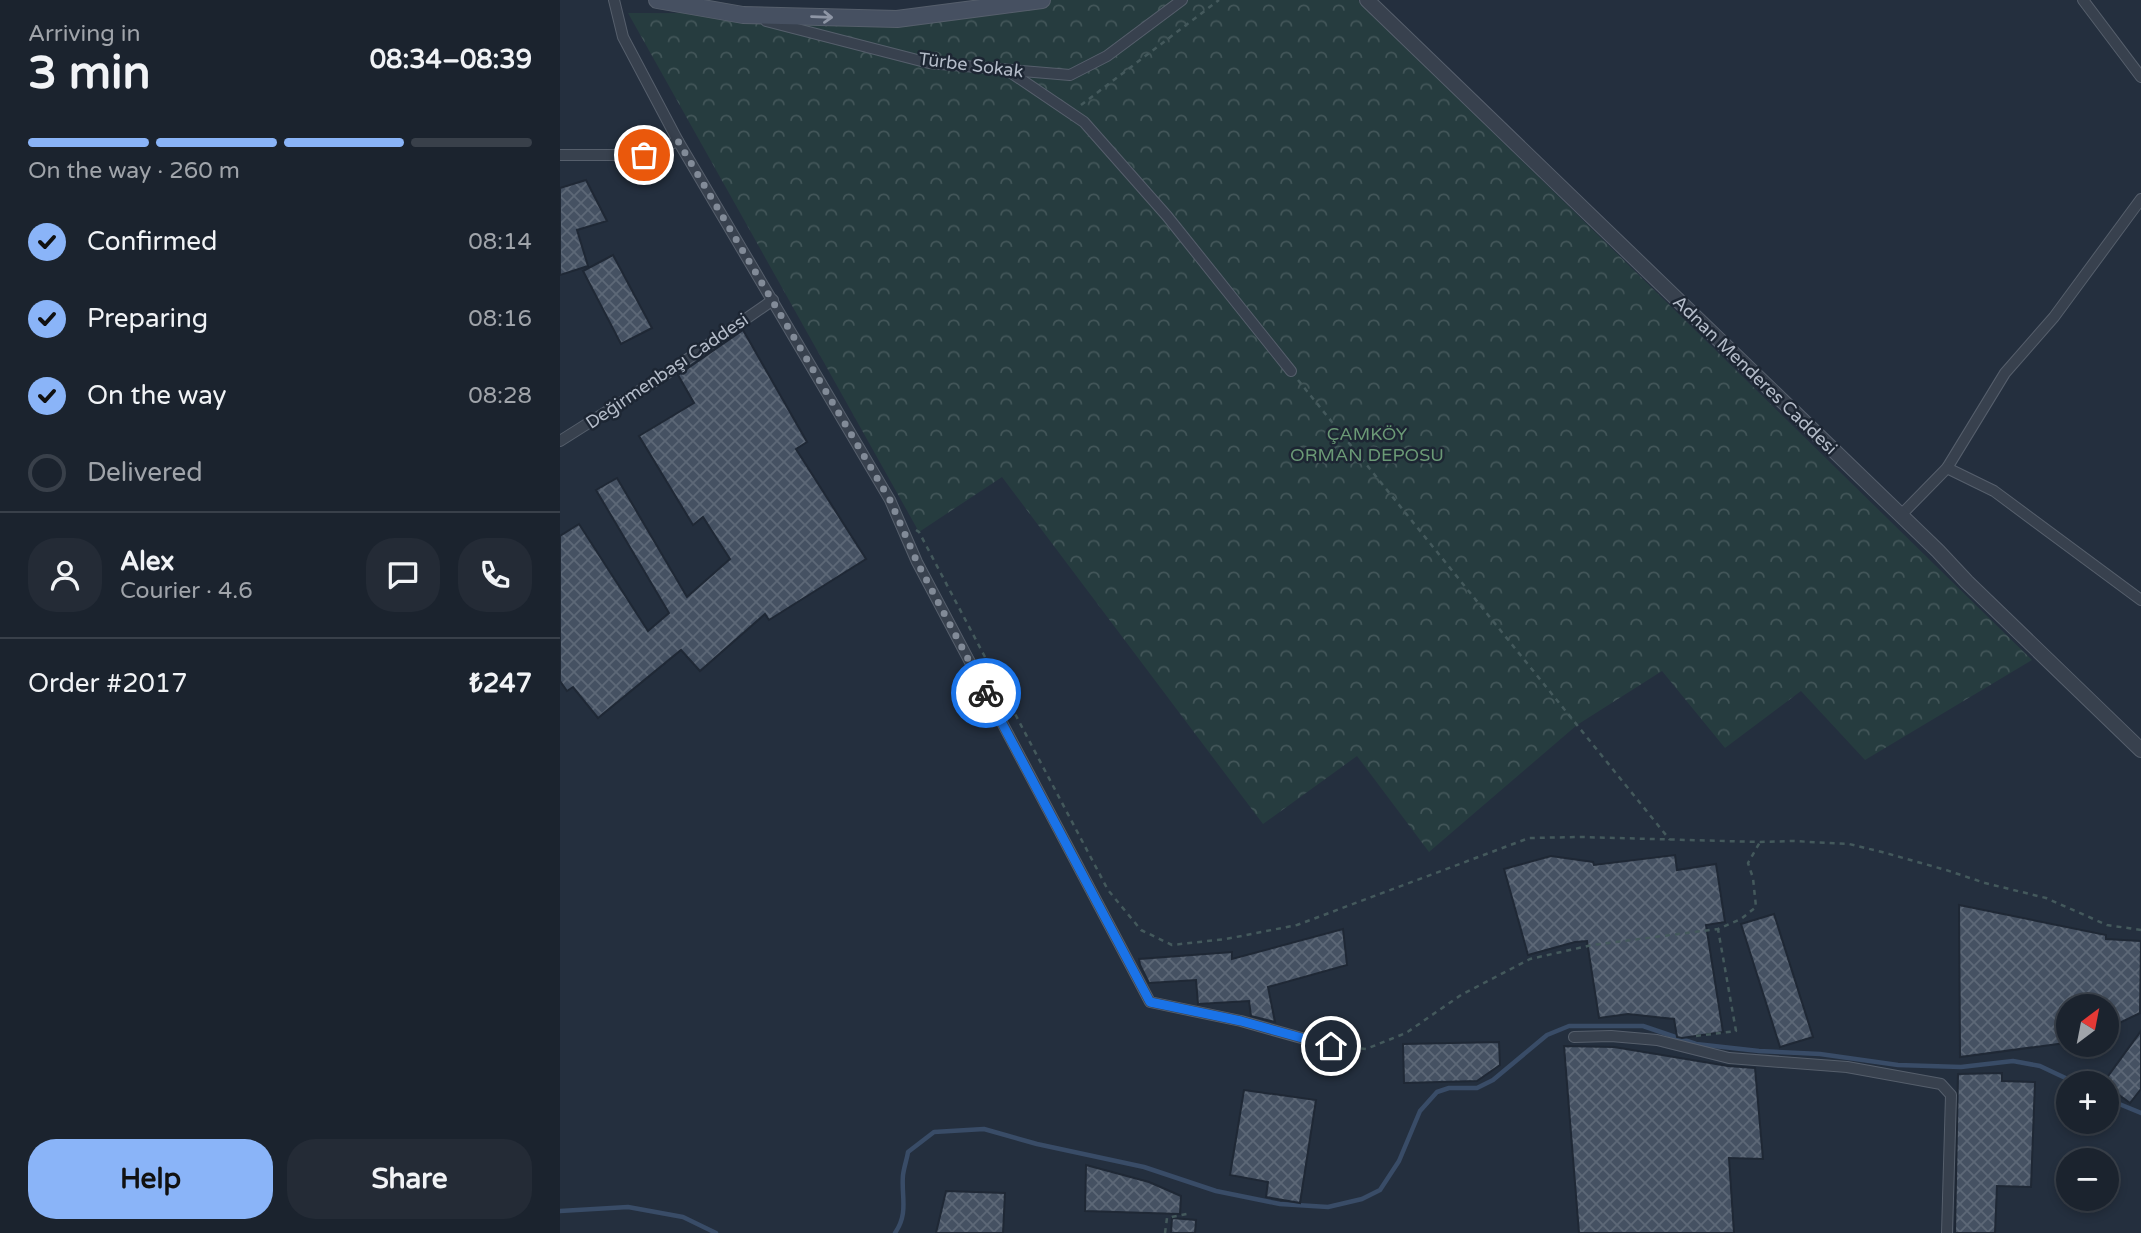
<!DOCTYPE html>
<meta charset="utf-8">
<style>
:root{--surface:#1b232e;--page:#242b36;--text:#f1f3f6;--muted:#a0a4aa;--line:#39404a;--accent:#8ab4f8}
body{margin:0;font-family:"Varela Round",sans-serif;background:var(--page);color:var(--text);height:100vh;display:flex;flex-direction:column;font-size:26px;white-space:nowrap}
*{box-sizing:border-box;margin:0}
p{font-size:23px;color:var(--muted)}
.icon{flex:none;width:38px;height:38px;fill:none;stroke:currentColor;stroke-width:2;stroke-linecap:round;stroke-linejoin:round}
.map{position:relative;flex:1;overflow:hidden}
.drawer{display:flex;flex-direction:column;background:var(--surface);width:560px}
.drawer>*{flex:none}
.needle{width:46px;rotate:32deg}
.controls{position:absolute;left:1496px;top:994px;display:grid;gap:14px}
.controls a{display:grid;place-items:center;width:63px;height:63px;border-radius:50%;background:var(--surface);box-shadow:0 4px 10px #0003,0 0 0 2px var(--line);font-size:35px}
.pin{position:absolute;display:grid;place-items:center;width:60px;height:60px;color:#fff;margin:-30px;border:4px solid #fff;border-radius:50%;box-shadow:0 2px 7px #0007}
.courier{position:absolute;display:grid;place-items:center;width:70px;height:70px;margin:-35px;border:5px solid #1a73e8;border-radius:50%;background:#fff;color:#222;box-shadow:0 2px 9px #0007}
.headline em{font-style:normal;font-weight:800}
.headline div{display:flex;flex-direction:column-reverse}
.headline{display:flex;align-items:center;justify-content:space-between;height:119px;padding:0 28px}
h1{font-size:46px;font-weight:800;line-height:52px}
.bar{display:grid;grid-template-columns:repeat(4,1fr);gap:10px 7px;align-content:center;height:84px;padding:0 28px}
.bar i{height:9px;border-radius:5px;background:var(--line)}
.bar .on{background:var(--accent)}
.bar p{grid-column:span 4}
.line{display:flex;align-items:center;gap:18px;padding:0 28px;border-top:2px solid var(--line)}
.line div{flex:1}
.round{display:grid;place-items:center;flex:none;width:74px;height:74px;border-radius:28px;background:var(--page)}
ol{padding:0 28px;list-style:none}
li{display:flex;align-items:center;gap:21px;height:77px}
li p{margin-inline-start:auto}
li .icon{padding:7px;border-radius:50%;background:var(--accent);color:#111;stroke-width:4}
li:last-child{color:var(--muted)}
li i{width:38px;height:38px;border:4px solid var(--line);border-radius:50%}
.button{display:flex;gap:14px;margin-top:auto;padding:14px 28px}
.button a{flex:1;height:80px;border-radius:28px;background:var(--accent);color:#111;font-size:28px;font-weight:800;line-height:80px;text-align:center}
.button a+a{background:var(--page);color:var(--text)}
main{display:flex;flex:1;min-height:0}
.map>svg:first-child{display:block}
</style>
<main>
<section class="drawer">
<div class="headline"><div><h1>3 min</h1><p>Arriving in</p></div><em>08:34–08:39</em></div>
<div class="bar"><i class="on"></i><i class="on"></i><i class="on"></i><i></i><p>On the way · 260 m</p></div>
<ol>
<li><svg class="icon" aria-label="check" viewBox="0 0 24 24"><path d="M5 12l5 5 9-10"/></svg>Confirmed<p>08:14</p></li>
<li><svg class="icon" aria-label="check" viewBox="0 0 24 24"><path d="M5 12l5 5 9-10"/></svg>Preparing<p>08:16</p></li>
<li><svg class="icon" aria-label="check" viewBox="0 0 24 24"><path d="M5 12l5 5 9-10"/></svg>On the way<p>08:28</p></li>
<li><i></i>Delivered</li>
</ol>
<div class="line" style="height:126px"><a class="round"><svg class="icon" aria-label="person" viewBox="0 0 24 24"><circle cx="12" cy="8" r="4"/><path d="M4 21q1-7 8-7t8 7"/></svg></a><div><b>Alex</b><p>Courier · 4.6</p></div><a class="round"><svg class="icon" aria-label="chat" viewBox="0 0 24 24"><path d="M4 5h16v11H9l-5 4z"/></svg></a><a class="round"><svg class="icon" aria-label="phone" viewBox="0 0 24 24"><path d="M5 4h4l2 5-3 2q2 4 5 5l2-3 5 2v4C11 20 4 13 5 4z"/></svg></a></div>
<div class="line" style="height:91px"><div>Order #2017</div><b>₺247</b></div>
<div class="button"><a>Help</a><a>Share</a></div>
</section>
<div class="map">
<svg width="1581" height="1233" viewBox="0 0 1581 1233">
<defs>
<pattern id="forest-crowns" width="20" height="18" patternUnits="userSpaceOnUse" patternTransform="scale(1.75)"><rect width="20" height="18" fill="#263c3f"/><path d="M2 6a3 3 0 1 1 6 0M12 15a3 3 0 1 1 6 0" fill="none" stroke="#435659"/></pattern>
<pattern id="building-cross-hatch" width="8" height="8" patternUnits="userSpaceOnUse" patternTransform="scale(1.75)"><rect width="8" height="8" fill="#455162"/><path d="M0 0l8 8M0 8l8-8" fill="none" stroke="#5d6877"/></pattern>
</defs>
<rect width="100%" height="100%" fill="#242f3e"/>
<polygon fill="url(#forest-crowns)" points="490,0 798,0 1472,660 1305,760 1241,691 1165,748 1102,671 1017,725 869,852 797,756 703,824 442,477 359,532 68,13 448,14"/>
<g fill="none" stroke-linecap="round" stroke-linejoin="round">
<g stroke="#394c67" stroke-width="4.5">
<polyline points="1547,1099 1581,1113"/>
<polyline points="0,1211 68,1207 123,1217 156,1233"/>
<path d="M 335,1233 C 349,1213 341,1196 343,1175 C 344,1167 347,1159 348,1152 L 374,1132 L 424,1129 L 477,1144 L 584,1167 L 656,1191 L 720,1204 L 768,1207 L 802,1199 L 820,1190 L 839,1161 L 860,1111 L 877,1092 L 889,1088 L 917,1088 L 933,1080 L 987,1035 L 1009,1026 L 1083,1026 L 1136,1044 L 1199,1051 L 1260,1054 L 1338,1065 L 1401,1067 L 1453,1061 L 1480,1066 L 1516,1083"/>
</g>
</g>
<g fill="url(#building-cross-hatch)" stroke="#1f2835" stroke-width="2">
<polygon points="26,180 47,221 17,230 28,266 0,275 0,188"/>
<polygon points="53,255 92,328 61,344 23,271"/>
<polygon points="183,330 247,442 236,449 306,559 209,620 205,614 140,671 121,650 38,718 13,687 7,691 0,681 0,536 19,524 88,631 109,613 36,490 57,478 127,597 170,559 143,517 133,525 79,436 134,403 118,375"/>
<polygon points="1115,855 1117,870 1156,864 1165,922 1146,925 1163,1032 1122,1038 1117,1037 1114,1019 1068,1014 1039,1018 1027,941 1015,942 968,955 944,869 991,856 1033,862 1034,865"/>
<polygon points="1399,905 1546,935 1546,939 1581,941 1580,1013 1547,1029 1547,1006 1508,1006 1508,1034 1505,1035 1505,1043 1400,1057"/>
<polygon points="1214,914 1253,1037 1220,1047 1181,924"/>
<polygon points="783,929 787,965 708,987 715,1022 691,1016 689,1001 638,1004 636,980 589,983 580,965 579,959 672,952 672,959"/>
<polygon points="1581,1031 1581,1089 1570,1103 1547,1086 1547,1083 1543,1083"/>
<polygon points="939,1042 940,1065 917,1081 844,1083 843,1044"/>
<polygon points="1004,1046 1054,1047 1168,1066 1195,1068 1203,1159 1169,1158 1174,1233 1019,1233"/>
<polygon points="1442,1073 1442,1081 1475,1082 1471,1187 1437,1186 1435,1233 1395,1233 1398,1074"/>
<polygon points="684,1090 756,1100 740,1203 706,1197 708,1182 670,1175"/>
<polygon points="526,1165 589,1182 621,1196 620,1214 525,1211"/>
<polygon points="386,1191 445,1193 443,1233 376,1233"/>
<polygon points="612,1218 636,1220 635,1233 611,1233"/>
</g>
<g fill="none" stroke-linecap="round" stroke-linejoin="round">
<g stroke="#565f6c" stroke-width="12">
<g id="minor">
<polyline points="54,0 63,37 118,141 330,500 357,562 590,1002 681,1021 770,1046"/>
<polyline points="1523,0 1581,77"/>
<polyline points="206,21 369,63 510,75 547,56 622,0"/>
<polyline points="450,72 524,122 607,216 731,371"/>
<polyline points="0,155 84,155 118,141"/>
<polyline points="0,441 106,374 213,300"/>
<polyline points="1387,468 1445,373 1494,317 1581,199"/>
<polyline points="1340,516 1387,468 1434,491 1581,600"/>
<polyline points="1014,1037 1051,1036 1097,1040 1169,1058 1287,1067 1381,1084 1391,1095 1387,1233"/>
</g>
</g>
<g stroke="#565f6c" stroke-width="16">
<polyline id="tertiary" points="807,0 1378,551 1407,582 1581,750"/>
</g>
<g stroke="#565f6c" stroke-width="18">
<polyline id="secondary" points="97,0 183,15 337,19 482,0"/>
</g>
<g stroke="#44595c" stroke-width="2.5" stroke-dasharray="5 5" stroke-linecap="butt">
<polyline points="521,105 659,0"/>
<polyline points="738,380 1110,840"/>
<polyline points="356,530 359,532 548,890 581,930 612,945 666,939 737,925 969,838 1021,837 1200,842 1233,841 1289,844 1322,852 1386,870 1425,883 1486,898 1547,925 1581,930"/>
<polyline points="1136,1036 1176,1031 1158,929"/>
<polyline points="781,1047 806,1049 846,1033 901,995 970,959 1032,945 1158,929 1181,919 1196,907 1193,878 1188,863 1200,842"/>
<polyline points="605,1233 607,1218 631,1213"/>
</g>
<use href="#minor" stroke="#38414e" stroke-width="10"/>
<use href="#tertiary" stroke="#38414e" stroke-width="14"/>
<use href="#secondary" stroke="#465061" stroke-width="16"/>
</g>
<defs><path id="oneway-shaft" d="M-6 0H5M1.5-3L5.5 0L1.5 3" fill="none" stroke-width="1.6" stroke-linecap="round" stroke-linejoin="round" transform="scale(1.75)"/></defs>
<use stroke="#8e96a5" href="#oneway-shaft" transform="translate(262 17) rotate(2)"/>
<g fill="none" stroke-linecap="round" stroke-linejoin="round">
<polyline stroke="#828b98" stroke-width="7" stroke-dasharray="0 12.6" points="84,155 118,141 330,500 357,562 426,693"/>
<polyline stroke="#1a73e8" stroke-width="9" points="426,693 590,1002 681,1021 771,1046"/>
</g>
<g text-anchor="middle" stroke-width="5" stroke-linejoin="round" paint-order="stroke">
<g font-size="18" fill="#b4bcc9" stroke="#1d2633">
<text transform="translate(411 65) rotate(7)" y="6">Türbe Sokak</text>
<text transform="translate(107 371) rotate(-34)" y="6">Değirmenbaşı Caddesi</text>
<text transform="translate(1195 375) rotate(44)" y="6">Adnan Menderes Caddesi</text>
</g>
<g font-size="18" fill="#6b9a76" stroke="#1d2633">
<text x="807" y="440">ÇAMKÖY<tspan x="807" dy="21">ORMAN DEPOSU</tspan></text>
</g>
</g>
</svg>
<div class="controls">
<a><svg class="needle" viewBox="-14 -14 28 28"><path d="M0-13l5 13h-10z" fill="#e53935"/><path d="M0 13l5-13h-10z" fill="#a0a4aa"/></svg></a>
<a>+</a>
<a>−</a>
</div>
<div class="pin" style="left:84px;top:155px;background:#ea580c"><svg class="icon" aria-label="bag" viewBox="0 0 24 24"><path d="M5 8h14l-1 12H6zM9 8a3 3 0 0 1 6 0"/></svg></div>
<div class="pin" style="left:771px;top:1046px;background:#1f2937"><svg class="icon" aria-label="home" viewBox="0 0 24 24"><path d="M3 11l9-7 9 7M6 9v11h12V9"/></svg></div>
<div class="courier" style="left:426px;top:693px"><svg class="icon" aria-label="bike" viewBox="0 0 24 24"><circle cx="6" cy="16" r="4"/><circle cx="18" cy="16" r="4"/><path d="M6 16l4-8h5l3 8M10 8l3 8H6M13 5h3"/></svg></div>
</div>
</main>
